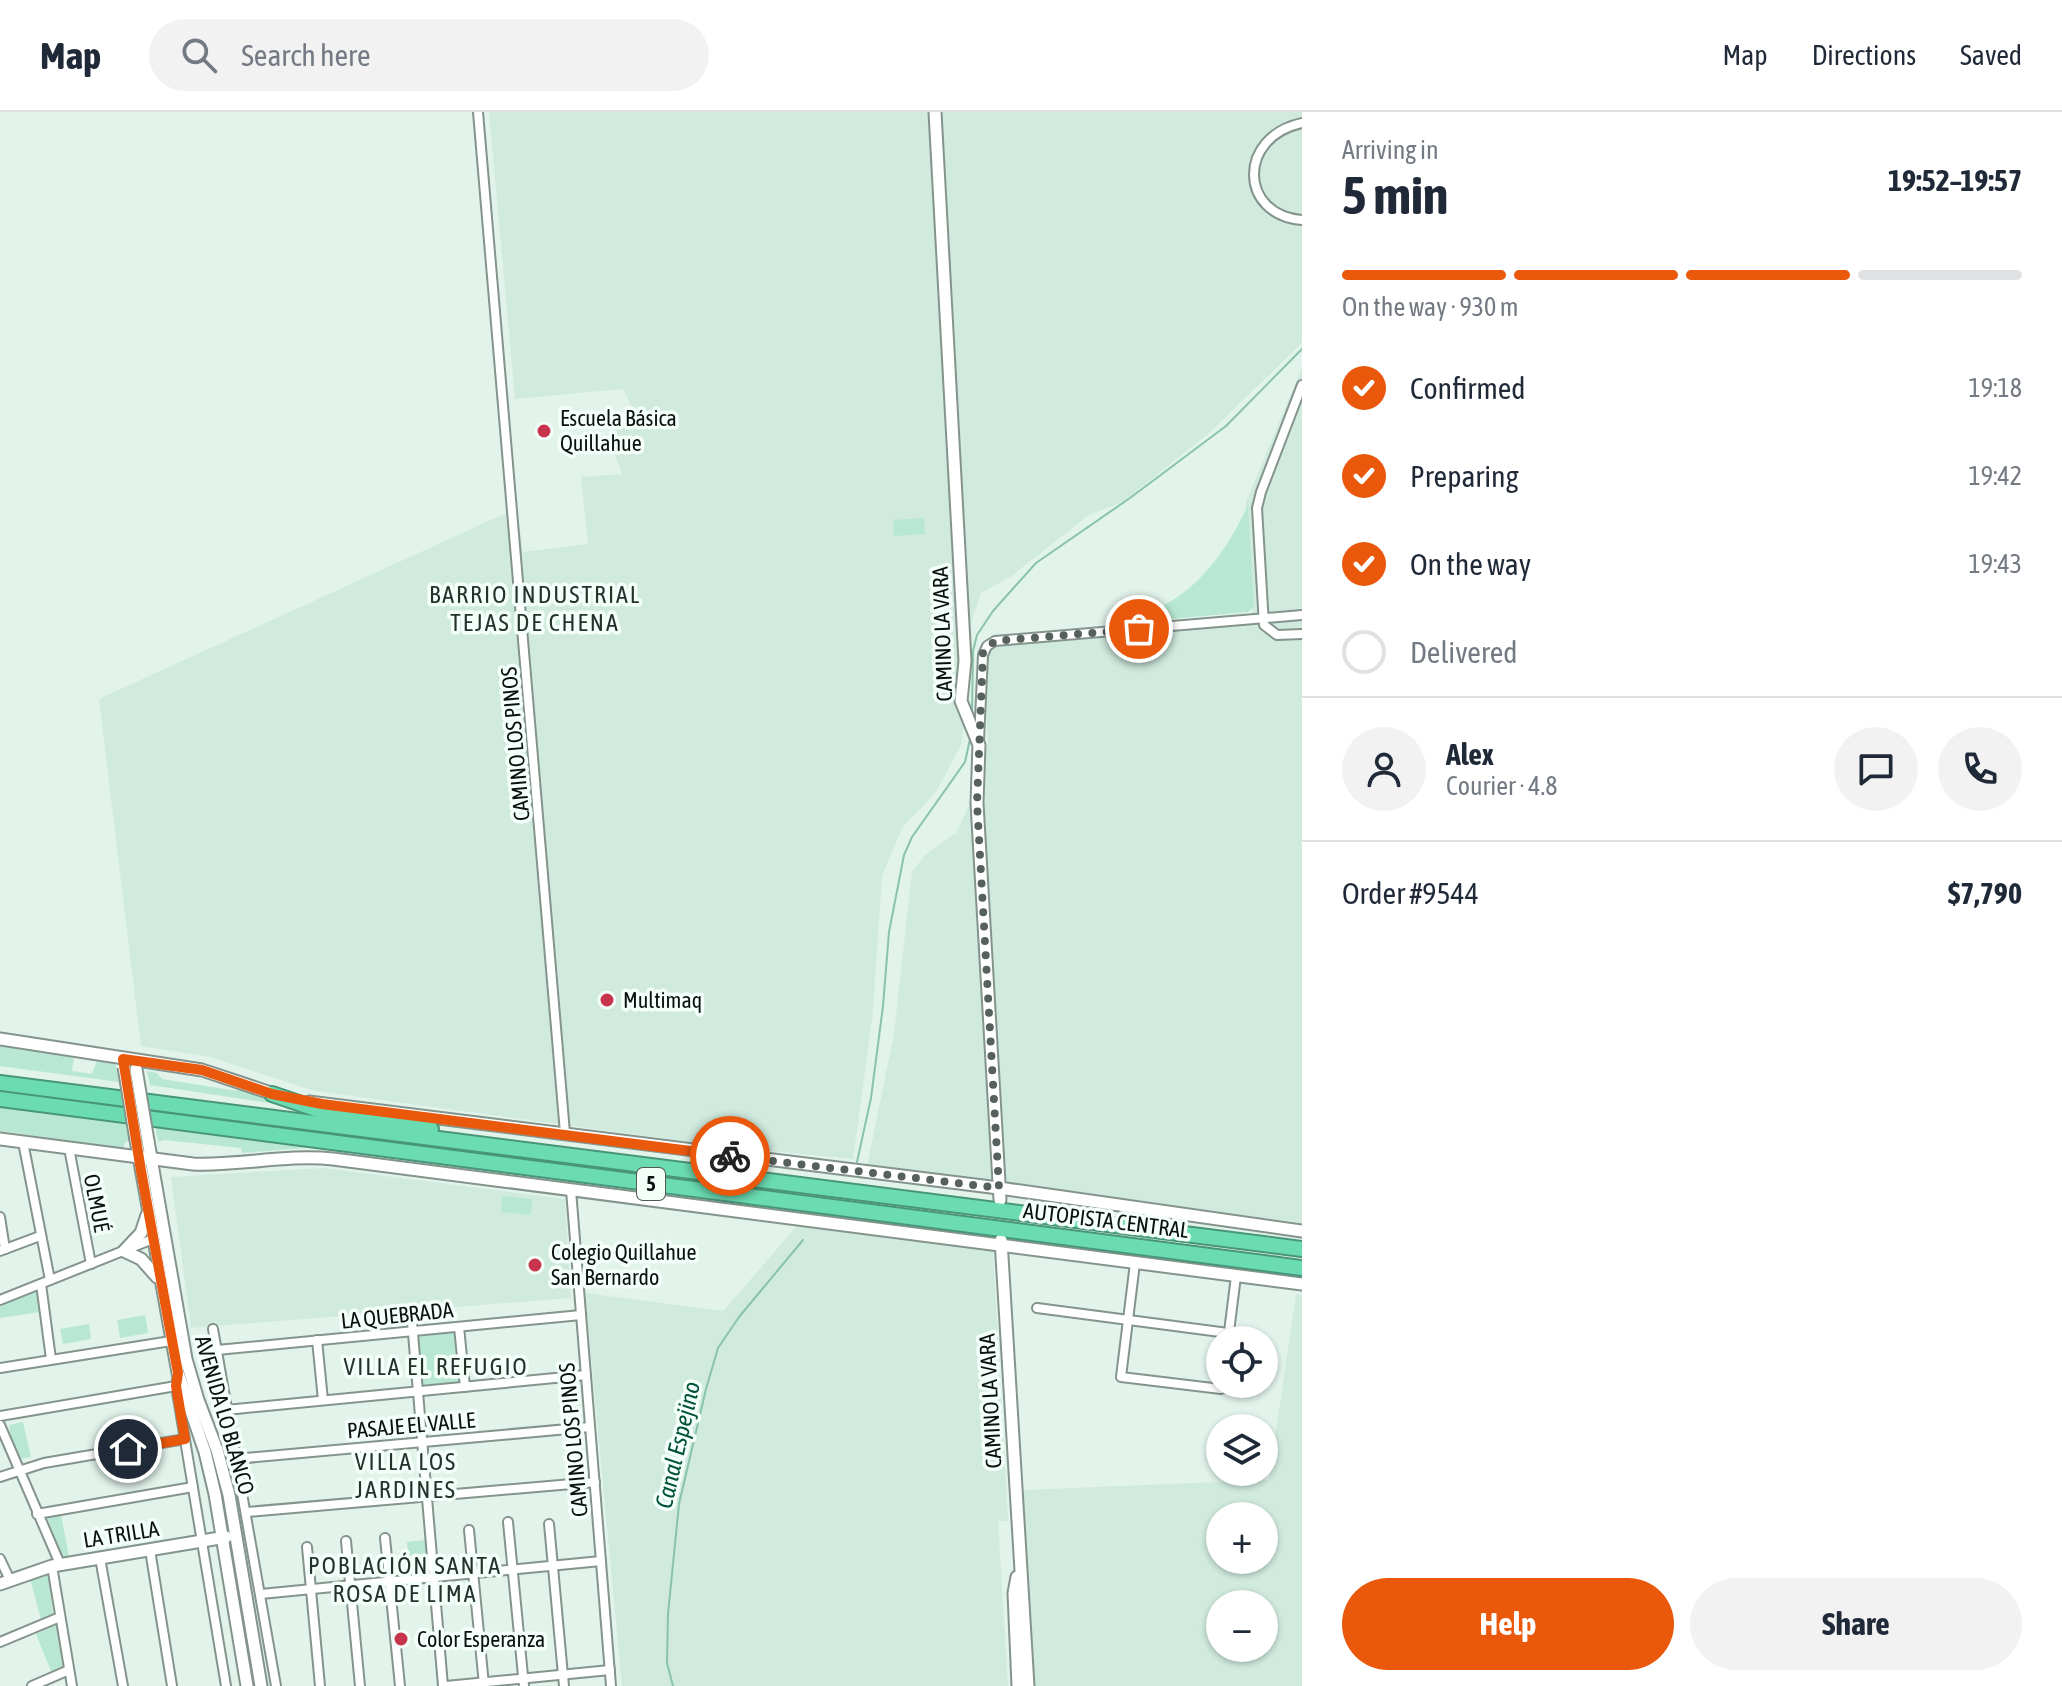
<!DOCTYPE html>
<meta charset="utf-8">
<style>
:root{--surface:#fff;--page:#f2f2f3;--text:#1f2937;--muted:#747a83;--line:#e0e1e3;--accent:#ea580c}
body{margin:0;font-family:"Asap Condensed",sans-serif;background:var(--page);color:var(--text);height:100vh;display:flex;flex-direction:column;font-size:30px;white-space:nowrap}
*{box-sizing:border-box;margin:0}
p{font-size:26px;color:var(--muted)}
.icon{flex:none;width:44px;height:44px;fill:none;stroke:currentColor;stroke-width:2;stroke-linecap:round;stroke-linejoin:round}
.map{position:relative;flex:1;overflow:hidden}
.panel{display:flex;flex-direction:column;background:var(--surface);width:760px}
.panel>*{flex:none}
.tools{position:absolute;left:1206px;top:1214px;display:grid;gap:16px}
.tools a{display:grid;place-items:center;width:72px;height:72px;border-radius:50%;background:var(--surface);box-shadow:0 2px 6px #0004;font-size:40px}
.pin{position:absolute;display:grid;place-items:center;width:68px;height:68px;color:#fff;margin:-34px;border:4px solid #fff;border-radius:50%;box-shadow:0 2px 8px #0007}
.courier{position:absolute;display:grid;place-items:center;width:80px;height:80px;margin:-40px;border:6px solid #ea580c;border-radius:50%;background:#fff;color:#222;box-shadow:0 2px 10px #0007}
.head em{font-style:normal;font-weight:700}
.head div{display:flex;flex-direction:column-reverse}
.head{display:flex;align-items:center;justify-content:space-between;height:136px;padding:0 40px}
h1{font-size:52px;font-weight:700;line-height:60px}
.bar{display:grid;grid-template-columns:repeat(4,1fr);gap:12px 8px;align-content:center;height:96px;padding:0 40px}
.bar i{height:10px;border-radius:6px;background:var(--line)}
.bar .current{background:var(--accent)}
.bar p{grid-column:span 4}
.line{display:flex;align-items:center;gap:20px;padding:0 40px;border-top:2px solid var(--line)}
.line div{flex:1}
.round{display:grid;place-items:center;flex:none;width:84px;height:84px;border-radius:42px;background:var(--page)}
ol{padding:0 40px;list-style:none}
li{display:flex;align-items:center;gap:24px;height:88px}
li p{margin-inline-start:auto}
li .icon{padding:8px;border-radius:50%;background:var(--accent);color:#fff;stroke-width:4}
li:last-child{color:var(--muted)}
li i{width:44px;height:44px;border:4px solid var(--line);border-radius:50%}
.action{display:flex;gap:16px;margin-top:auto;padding:16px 40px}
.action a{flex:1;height:92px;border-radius:48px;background:var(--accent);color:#fff;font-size:32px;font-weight:700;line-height:92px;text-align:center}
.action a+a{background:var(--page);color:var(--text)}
header{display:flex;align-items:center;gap:48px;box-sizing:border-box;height:112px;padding:0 40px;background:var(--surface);border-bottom:2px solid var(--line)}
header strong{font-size:38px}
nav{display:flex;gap:44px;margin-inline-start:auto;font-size:28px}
.search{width:560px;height:72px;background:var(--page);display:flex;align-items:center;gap:20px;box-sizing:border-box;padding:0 28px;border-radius:44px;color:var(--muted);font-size:30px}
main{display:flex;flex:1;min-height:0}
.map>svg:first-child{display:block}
</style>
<header>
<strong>Map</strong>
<div class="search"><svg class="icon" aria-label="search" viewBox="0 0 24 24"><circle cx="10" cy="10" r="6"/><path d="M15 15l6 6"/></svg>Search here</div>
<nav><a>Map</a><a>Directions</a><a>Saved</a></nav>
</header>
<main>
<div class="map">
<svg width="1302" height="1574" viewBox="0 0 1302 1574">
<rect width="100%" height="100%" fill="#e1f3eb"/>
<g fill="#d0eade" fill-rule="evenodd">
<polygon points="489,0 1302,0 1302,231 1208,322 1124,389 1089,403 1010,465 981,481 971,511 967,590 961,633 936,680 902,716 882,764 873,899 853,1047 721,1034 315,979 210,945 141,934 99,587 517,396 523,440 588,432 581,365 622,362 607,322 637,305 623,277 515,287"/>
<polygon points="1302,255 1302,1111 867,1055 894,922 912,760 925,743 956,721 969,694 988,631 983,534 992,525 1252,502 1246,390"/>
<polygon points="323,1056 565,1087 571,1186 191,1216 171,1065"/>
<polygon points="798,1113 993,1138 1008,1409 998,1409 1008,1574 622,1574 585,1181 723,1199"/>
<path d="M 1296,1182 L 1302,1183 L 1302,1574 L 1031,1574 L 1023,1378 L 1269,1368 ZM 1220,1404 L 1264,1404 L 1264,1448 L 1220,1448 ZM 1220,1492 L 1264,1492 L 1264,1536 L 1220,1536 Z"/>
</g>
<g fill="#b8e8d3" fill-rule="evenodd">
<path d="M 1248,393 L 1254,495 L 1248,500 L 1126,511 C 1142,503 1161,496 1176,486 C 1210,463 1231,429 1248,393 Z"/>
<polygon points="924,406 925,422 894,424 893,408"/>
<path d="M 0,932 L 115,949 L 119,970 L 0,954 ZM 74,945 L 97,949 L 92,962 L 72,959 Z"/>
<polygon points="147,959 157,961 162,967 238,979 241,975 257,978 283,993 150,973"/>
<polygon points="0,992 125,1007 129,1028 124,1032 124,1036 0,1019"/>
<polygon points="155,1012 307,1031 306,1036 242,1041 241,1036 164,1028 158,1030"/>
<polygon points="502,1084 532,1087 531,1103 501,1100"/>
<polygon points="38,1178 40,1200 0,1206 0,1194"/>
<polygon points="145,1203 148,1221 120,1226 117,1208"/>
<polygon points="89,1212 91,1227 63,1232 60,1217"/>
<polygon points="455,1218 459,1270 421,1274 416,1222"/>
<polygon points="23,1310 31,1345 16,1348 9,1313"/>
<polygon points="61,1403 69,1444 58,1445 42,1407"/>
<polygon points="426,1428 429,1460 396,1463 395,1455 409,1453 407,1430"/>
<polygon points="48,1461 53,1503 41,1507 30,1467"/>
<polygon points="56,1513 63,1557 52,1562 36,1522"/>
</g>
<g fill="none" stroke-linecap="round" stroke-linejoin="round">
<g stroke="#89c3ab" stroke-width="2">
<polyline points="972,601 973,539 977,523 993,499 1036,451 1130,386 1226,314 1302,237"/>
<polyline points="857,1050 871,986 883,894 889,820 904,743 912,725 965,650 970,627"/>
<polyline points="673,1574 667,1551 668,1502 679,1392 706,1277 718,1236 739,1205 803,1128"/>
</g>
<g stroke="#84948d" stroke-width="12">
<g id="street">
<polyline points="478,0 565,1021"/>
<path d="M 1302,11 C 1237,25 1239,103 1302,108"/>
<polyline points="1302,273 1261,380 1257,396 1264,513 1277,523 1302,522"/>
<polyline points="979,628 983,543 987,534 995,529 1302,503"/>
<polyline points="23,1030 50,1168"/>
<polyline points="69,1036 91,1152"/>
<polyline points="571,1078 611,1574"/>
<polyline points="0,1105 5,1137"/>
<polyline points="0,1139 40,1124"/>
<polyline points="1135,1151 1121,1265 1221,1277 1222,1272"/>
<polyline points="41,1172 51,1247"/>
<polyline points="0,1188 153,1127"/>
<polyline points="1037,1196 1228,1221"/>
<polyline points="411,1198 443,1574"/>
<polyline points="459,1215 465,1275"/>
<polyline points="213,1217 276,1574"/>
<polyline points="317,1228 323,1288"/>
<polyline points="1228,1228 1236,1164"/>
<polyline points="217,1238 581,1203"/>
<polyline points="0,1256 171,1229"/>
<polyline points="178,1263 176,1274 226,1574"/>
<polyline points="226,1298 586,1263"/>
<polyline points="0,1304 176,1274"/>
<polyline points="0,1313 60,1452"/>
<polyline points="235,1347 590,1315"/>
<polyline points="0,1365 44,1351 185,1327"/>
<polyline points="247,1400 595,1370"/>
<polyline points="37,1402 193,1375"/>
<polyline points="508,1410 524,1574"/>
<polyline points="549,1412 564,1574"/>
<polyline points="469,1418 484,1573"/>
<polyline points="385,1426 400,1574"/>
<polyline points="346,1429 360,1574"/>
<polyline points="307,1435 320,1574"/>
<polyline points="150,1438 172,1574"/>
<polyline points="100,1446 123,1574"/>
<polyline points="0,1447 10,1468"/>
<polyline points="52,1454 72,1574"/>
<polyline points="261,1482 601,1449"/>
<polyline points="0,1530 60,1505"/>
<polyline points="32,1574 69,1558"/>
<polyline points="446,1574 610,1558"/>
</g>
</g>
<g stroke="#84948d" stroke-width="15">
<g id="secondary">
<polyline points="935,0 965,549 961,589 979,633 977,691 1000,1088"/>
<polyline points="0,927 202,958 277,983"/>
<polyline points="309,990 999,1076 1302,1119"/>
<path d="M 0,1027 L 193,1052 C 240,1054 286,1042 333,1047 L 1302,1172"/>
<polyline points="136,1028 178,1261 205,1340 215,1382 247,1574"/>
<polyline points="148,1029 186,1247 198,1288 217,1338 229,1383 261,1574"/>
<polyline points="147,1103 141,1121 124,1139 141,1147 157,1165"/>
<polyline points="1001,1128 1028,1574"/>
<polyline points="1017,1465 1014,1481 1018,1574"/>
<polyline points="0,1472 52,1454 226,1425"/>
</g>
</g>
<g stroke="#499579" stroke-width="18">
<g id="highway">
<polyline points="0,971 1302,1137"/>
<polyline points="272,982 325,1000 431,1017"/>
<polyline points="0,987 1302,1156"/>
</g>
</g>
<use href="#street" stroke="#fff" stroke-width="8"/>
<use href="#secondary" stroke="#fff" stroke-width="11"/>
<use href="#highway" stroke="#6bdcb2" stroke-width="14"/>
<g stroke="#84948d" stroke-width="15" stroke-linecap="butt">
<g id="secondary-bridge">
<polyline points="124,955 136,1028"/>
<polyline points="136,957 148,1029"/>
</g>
</g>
<use href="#secondary-bridge" stroke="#fff" stroke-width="11"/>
</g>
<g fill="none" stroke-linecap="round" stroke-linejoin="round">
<polyline stroke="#56605c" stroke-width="8" stroke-dasharray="0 14.4" points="730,1044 999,1076 977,691 983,540 995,529 1139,517"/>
<polyline stroke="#ea580c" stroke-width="10" points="128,1337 185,1327 176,1274 178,1261 141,1059 123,947 202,958 272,982 322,992 730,1044"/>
</g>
<g fill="#c6354b" stroke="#f4fffa" stroke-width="3">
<circle cx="544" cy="319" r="8"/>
<circle cx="607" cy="888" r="8"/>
<circle cx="535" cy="1153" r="8"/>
<circle cx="401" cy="1527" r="8"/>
</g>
<g text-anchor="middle" stroke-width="7" stroke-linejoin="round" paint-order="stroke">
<rect fill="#f4fffa" stroke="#515856" stroke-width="2" x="637" y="1056" width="28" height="32" rx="6"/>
<g font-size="20" font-weight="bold" fill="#0b110f">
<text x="651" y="1079">5</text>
</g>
<g font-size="22" fill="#0b110f" stroke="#f4fffa" text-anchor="start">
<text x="560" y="314">Escuela Básica<tspan x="560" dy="25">Quillahue</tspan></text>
<text x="623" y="896">Multimaq</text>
<text x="551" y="1148">Colegio Quillahue<tspan x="551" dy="25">San Bernardo</tspan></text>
<text x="417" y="1535">Color Esperanza</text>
</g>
<g font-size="22" fill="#0b110f" stroke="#f4fffa">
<text transform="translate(942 522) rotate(-92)" y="8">CAMINO LA VARA</text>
<text transform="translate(515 632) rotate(-95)" y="8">CAMINO LOS PINOS</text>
<text transform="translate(97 1091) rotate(79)" y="8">OLMUÉ</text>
<text transform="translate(1106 1108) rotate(7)" y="8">AUTOPISTA CENTRAL</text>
<text transform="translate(397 1203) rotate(-6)" y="8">LA QUEBRADA</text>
<text transform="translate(990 1289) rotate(-93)" y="8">CAMINO LA VARA</text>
<text transform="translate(225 1303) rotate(74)" y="8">AVENIDA LO BLANCO</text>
<text transform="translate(411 1313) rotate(-5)" y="8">PASAJE EL VALLE</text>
<text transform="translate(573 1328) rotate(-95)" y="8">CAMINO LOS PINOS</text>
<text transform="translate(121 1422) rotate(-9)" y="8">LA TRILLA</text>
</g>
<g font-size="24" letter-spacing="2" fill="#24322c" stroke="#f4fffa">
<text x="535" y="491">BARRIO INDUSTRIAL<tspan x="535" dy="28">TEJAS DE CHENA</tspan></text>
<text x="436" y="1263">VILLA EL REFUGIO</text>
<text x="406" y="1358">VILLA LOS<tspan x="406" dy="28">JARDINES</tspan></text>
<text x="405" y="1462">POBLACIÓN SANTA<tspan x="405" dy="28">ROSA DE LIMA</tspan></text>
</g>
<g font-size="24" font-style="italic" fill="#01523b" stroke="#f4fffa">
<text transform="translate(678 1333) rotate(-77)" y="8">Canal Espejino</text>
</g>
</g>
</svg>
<div class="tools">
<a><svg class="icon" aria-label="locate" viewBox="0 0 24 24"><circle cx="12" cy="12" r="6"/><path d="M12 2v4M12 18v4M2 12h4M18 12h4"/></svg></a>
<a><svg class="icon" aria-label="layers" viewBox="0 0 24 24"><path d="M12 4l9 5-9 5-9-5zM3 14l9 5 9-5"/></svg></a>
<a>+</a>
<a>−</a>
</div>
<div class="pin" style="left:1139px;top:517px;background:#ea580c"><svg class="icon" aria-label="bag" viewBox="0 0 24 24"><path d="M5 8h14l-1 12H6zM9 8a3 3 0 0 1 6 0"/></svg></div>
<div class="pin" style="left:128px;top:1337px;background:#1f2937"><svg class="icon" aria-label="home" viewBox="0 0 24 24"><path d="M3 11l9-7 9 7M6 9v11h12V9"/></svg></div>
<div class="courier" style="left:730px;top:1044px"><svg class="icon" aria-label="bike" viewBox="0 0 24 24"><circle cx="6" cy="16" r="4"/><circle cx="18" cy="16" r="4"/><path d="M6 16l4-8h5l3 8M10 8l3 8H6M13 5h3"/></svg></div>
</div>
<section class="panel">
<div class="head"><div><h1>5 min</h1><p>Arriving in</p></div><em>19:52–19:57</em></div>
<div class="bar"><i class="current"></i><i class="current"></i><i class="current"></i><i></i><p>On the way · 930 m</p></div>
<ol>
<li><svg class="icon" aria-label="check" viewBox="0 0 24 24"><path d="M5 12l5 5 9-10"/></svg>Confirmed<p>19:18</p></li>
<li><svg class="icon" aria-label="check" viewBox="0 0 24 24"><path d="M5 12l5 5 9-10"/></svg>Preparing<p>19:42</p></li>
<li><svg class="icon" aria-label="check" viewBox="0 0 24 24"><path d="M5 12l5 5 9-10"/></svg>On the way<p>19:43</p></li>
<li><i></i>Delivered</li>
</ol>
<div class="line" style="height:144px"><a class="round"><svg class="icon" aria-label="person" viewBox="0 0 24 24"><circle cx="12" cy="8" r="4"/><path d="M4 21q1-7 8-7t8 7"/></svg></a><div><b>Alex</b><p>Courier · 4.8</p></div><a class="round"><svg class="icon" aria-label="chat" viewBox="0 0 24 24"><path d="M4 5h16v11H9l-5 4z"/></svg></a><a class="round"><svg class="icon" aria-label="phone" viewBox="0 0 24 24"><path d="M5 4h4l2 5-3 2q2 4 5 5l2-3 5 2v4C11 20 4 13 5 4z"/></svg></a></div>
<div class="line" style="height:104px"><div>Order #9544</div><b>$7,790</b></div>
<div class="action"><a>Help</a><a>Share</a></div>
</section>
</main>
